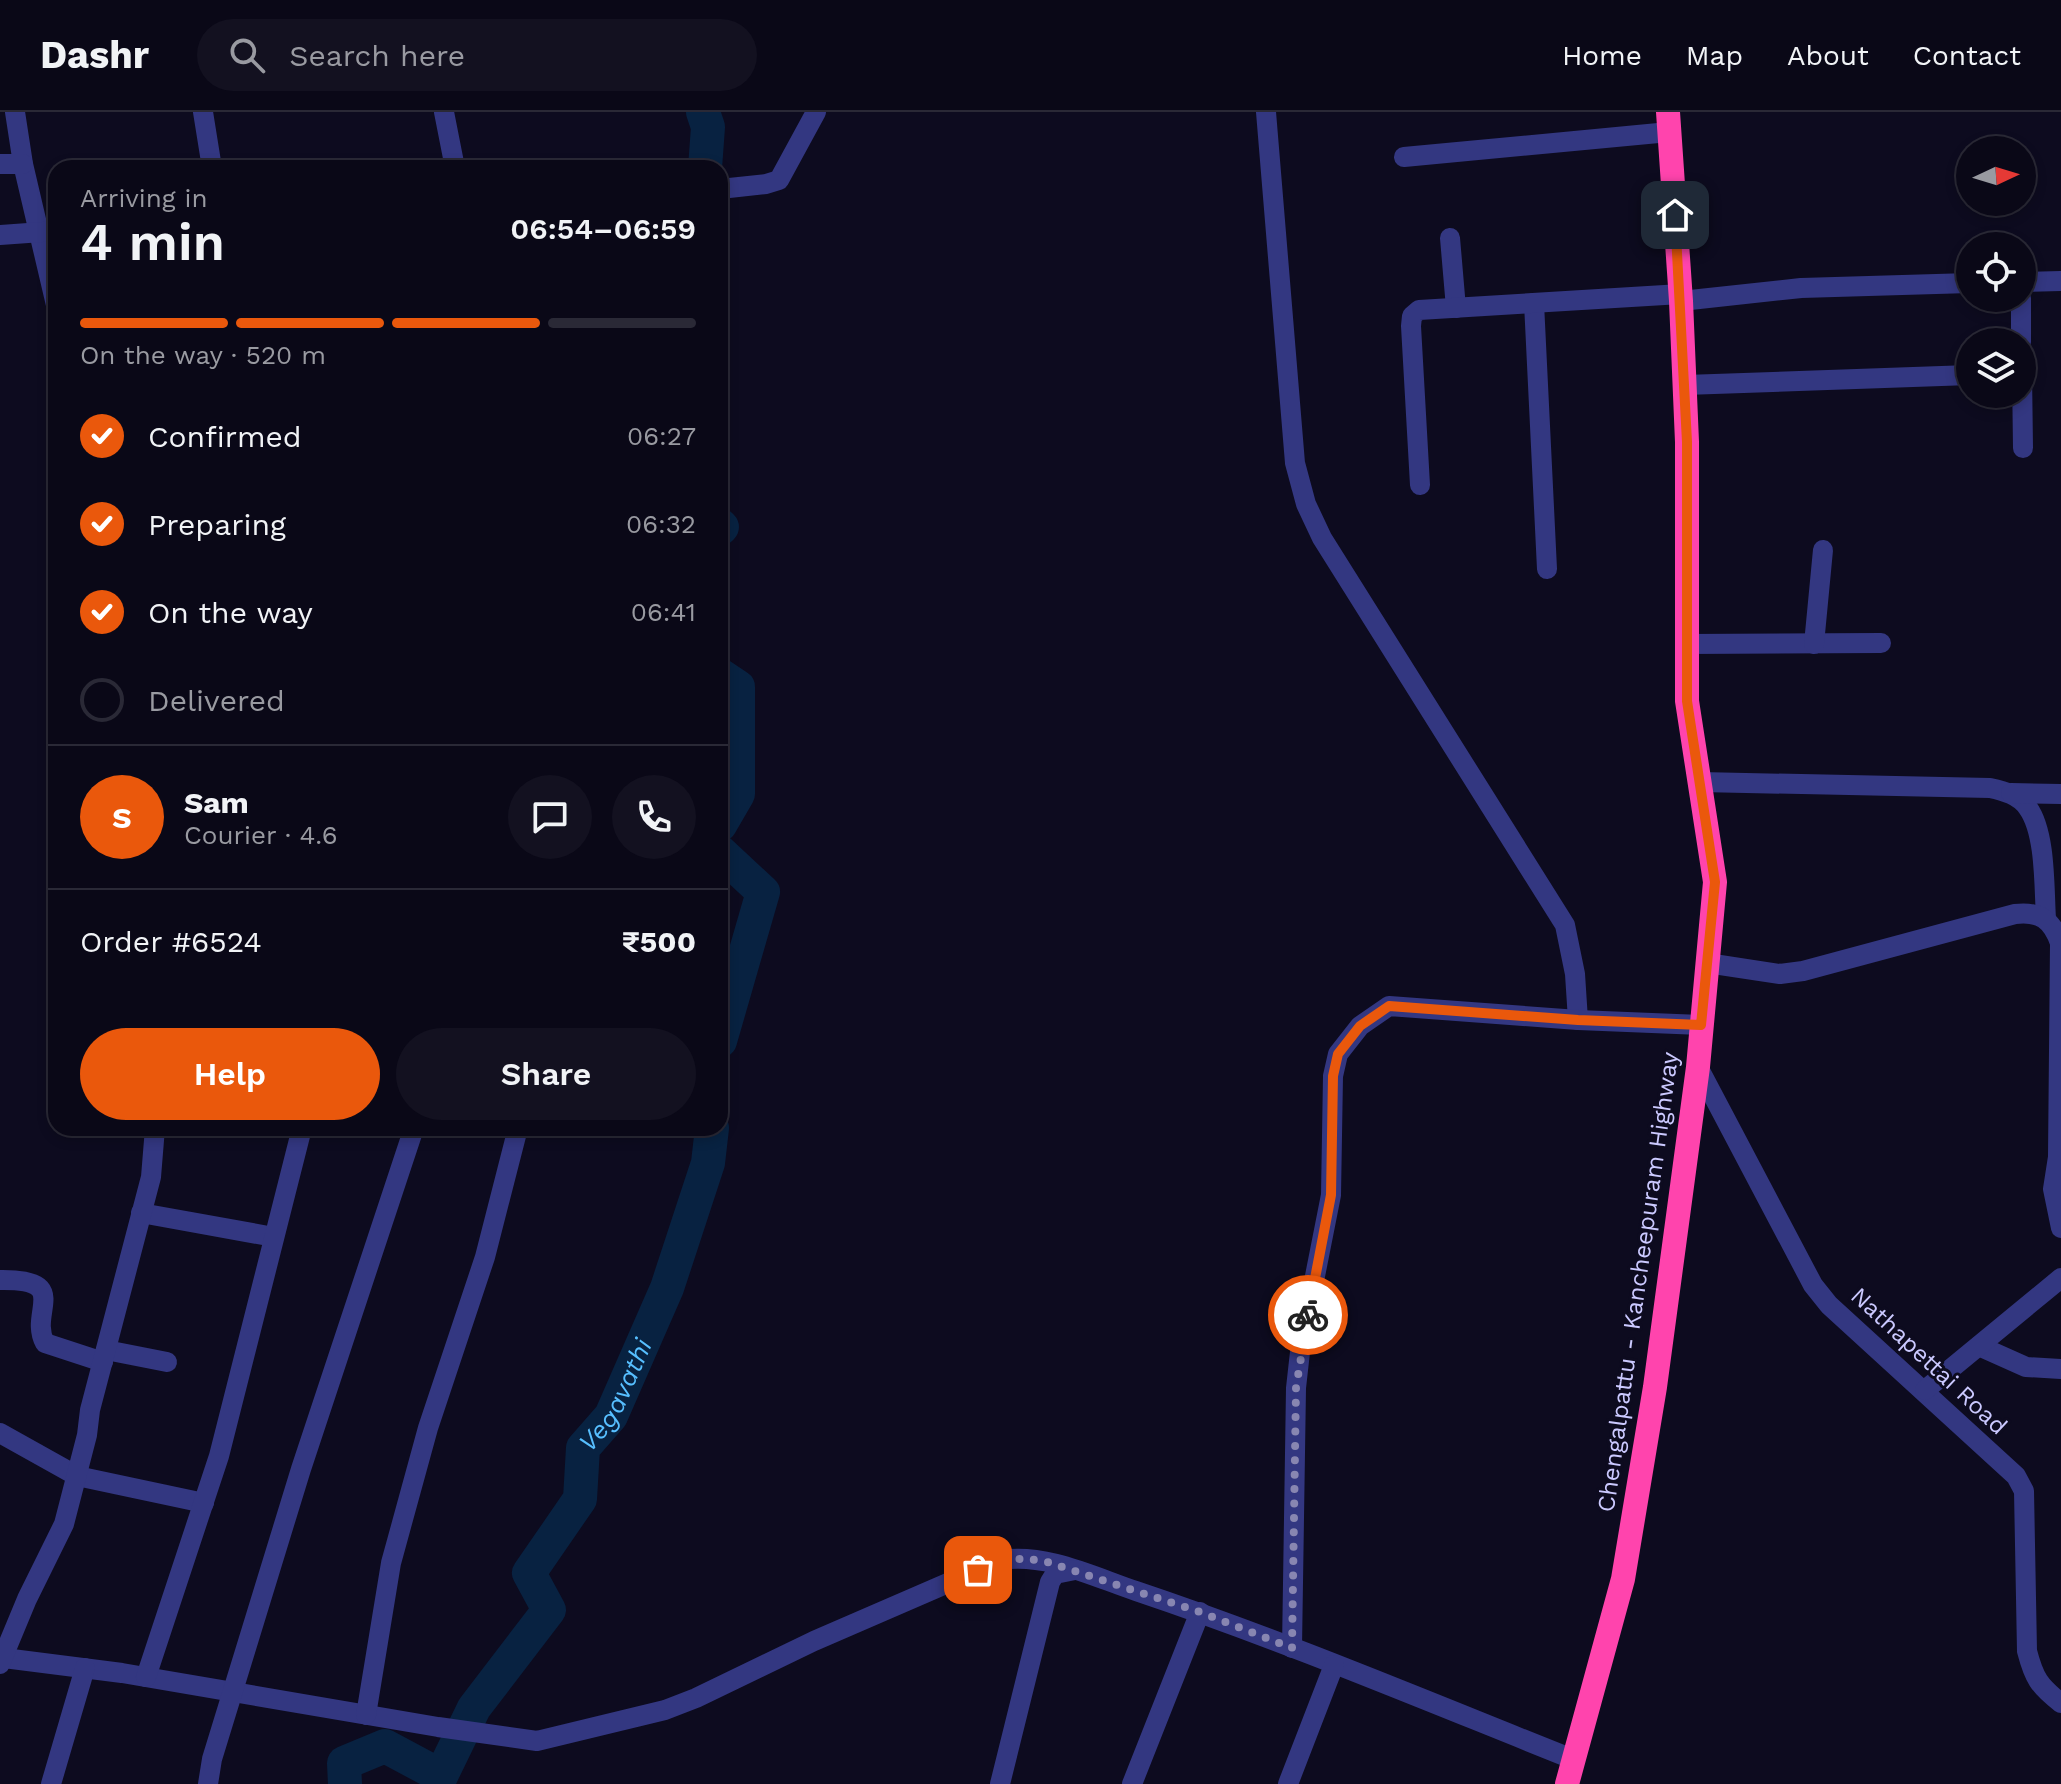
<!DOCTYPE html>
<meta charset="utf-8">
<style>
:root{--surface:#0a0817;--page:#131120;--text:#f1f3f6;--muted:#999aa1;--line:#2a2936;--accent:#ea580c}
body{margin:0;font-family:"Work Sans",sans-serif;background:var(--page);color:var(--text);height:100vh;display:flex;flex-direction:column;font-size:30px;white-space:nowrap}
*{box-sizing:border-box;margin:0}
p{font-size:26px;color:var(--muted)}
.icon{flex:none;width:44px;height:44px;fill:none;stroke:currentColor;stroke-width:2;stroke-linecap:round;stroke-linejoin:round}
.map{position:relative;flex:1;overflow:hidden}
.sheet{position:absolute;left:48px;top:48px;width:680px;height:976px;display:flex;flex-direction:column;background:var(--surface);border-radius:24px;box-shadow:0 4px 12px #0003,0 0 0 2px var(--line)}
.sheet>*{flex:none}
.needle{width:52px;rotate:86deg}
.fabs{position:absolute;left:1956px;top:24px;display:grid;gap:16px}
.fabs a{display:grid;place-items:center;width:80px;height:80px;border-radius:50%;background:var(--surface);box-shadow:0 4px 12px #0003,0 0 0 2px var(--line);font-size:40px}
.pin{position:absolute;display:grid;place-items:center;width:68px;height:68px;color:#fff;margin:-34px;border-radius:16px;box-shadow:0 4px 12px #0006}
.courier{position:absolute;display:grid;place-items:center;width:80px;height:80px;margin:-40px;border:6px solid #ea580c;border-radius:50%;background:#fff;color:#222;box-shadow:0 2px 10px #0007}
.summary em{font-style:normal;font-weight:600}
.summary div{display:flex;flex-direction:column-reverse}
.summary{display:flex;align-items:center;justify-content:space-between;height:136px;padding:0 32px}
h1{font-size:52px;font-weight:600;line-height:60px}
.bar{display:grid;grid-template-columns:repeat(4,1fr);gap:12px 8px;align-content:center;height:96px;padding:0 32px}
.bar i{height:10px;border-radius:6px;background:var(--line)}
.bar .selected{background:var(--accent)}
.bar p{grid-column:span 4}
.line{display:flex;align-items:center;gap:20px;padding:0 32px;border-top:2px solid var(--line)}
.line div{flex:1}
.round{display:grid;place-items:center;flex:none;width:84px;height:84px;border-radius:42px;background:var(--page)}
ol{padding:0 32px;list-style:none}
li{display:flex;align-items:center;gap:24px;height:88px}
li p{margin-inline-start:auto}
li .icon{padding:8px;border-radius:50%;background:var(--accent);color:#fff;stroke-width:4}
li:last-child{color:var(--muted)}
li i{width:44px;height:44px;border:4px solid var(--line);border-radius:50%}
.action{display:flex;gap:16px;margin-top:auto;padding:16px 32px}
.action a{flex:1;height:92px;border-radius:48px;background:var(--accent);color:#fff;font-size:32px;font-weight:600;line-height:92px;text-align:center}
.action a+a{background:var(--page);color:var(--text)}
header{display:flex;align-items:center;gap:48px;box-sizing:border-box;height:112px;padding:0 40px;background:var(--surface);border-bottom:2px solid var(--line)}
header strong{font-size:38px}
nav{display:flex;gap:44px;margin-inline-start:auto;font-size:28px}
.search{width:560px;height:72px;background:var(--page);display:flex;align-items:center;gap:20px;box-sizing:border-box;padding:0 28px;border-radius:44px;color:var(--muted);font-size:30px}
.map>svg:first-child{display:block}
</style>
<header>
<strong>Dashr</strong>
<div class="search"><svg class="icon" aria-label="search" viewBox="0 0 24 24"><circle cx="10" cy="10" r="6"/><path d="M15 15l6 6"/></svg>Search here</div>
<nav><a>Home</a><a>Map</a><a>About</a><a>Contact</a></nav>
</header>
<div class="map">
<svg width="2061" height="1672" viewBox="0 0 2061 1672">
<rect width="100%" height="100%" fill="#0d0b1f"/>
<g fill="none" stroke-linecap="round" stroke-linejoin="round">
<g stroke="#082241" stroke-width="34">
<polyline points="703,0 708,15 705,56"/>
<polyline points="720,413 722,415 720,417"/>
<polyline points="720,563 738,575 738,682 720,713"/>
<polyline points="720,740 763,780 720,929"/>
<path id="s1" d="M 345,1672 L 344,1651 L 385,1634 L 441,1664 L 474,1596 L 549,1498 L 529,1461 L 580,1387 L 583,1336 L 611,1304 L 667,1176 L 708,1051 L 712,1016"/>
</g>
<g stroke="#333781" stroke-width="20">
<polyline points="15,0 23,52 56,193"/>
<polyline points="203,0 212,56"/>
<polyline points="444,0 455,56"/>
<polyline points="1266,0 1295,351 1306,392 1322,426 1565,813 1575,862 1578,908"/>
<polyline points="1404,45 1669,20"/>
<polyline points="0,52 23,52"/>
<polyline points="720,77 766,72 779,68 816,0"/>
<polyline points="0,123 56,119"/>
<polyline points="1450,126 1456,196"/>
<polyline points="2022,170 2061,169"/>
<polyline points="2021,186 2021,230"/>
<polyline points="1681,189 1801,176 1970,171"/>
<polyline points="1534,191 1547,457"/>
<polyline points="2022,261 2023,336"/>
<polyline points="1685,273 1970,263"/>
<polyline points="1420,373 1411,214 1412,204 1419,198 1681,182"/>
<polyline points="1687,532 1881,531"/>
<polyline points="1814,532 1823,438"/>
<path d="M 1700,670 L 1990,676 C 2004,679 2019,683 2028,696 C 2046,721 2044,776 2046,807"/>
<polyline points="2011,681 2061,682"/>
<path d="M 1707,851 L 1780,862 L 1803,859 L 2015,802 C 2040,799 2052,808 2060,831 L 2058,1045 L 2053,1077 L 2061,1116"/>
<path d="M 1698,955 L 1813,1173 L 1829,1193 L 2016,1364 L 2024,1379 L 2027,1539 C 2034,1566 2039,1574 2061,1591"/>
<polyline points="141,1101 274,1125"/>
<path d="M 0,1168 C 73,1167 28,1200 45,1231 L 103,1250"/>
<polyline points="1979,1234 2026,1255 2061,1257"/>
<polyline points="106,1238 167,1250"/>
<polyline points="1925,1278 2061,1166"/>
<polyline points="0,1321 77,1364 204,1391"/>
<polyline points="1292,1536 1296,1276 1300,1240 1331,1083 1333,964 1338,942 1360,914 1389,894 1578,908 1701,913"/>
<path d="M 4,1546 L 122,1561 L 438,1615 L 537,1629 L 665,1598 L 696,1586 L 814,1529 L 1001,1448 C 1047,1441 1094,1465 1136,1479 C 1285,1529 1429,1590 1575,1648"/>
<polyline points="0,1552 27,1487 64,1412 87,1323 90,1298 151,1065 155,1016"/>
<polyline points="146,1565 219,1344 302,1016"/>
<polyline points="366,1603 391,1451 428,1316 485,1145 518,1016"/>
<polyline points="51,1672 85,1556"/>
<polyline points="208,1672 212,1647 301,1357 414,1016"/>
<polyline points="1000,1672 1050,1470 1055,1462 1075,1458"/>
<polyline points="1132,1672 1200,1500"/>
<polyline points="1288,1672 1334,1553"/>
</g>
<polyline stroke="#ff44ad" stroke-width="24" points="1567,1672 1623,1467 1655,1275 1698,955 1715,770 1687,589 1687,330 1681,189 1668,0"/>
</g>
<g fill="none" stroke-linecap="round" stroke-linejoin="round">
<path stroke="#8886b1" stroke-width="8" stroke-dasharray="0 14.4" d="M 978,1458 C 1003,1447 1020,1444 1047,1450 L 1200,1500 L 1292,1536 L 1296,1276 L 1308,1203"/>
<polyline stroke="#ea580c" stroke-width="10" points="1308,1203 1331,1083 1333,964 1338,942 1360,914 1389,894 1578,908 1701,913 1715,770 1687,589 1687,330 1675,103"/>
</g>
<g text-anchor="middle" stroke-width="6" stroke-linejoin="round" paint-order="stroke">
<g font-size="24" fill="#cbc9ff" stroke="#0d0b1f">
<text transform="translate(1638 1170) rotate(-82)" y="8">Chengalpattu - Kancheepuram Highway</text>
<text transform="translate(1929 1249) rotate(43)" y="8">Nathapettai Road</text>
</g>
<g font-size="26" font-style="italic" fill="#57bfff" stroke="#0d0b1f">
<text dy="9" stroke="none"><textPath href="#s1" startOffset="574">Vegavathi</textPath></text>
</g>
</g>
</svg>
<div class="fabs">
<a><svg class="needle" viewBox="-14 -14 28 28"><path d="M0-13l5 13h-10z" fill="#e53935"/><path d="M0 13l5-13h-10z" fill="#999aa1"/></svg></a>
<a><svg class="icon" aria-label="locate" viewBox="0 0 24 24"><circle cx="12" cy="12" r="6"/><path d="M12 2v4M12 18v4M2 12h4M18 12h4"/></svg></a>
<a><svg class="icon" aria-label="layers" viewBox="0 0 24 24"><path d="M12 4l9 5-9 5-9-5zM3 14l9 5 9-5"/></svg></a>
</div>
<div class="pin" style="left:978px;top:1458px;background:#ea580c"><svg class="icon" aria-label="bag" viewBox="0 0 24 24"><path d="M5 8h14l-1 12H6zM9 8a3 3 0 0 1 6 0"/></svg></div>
<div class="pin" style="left:1675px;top:103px;background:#1f2937"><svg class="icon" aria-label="home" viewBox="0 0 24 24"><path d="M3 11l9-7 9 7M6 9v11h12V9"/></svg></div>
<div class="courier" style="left:1308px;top:1203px"><svg class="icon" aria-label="bike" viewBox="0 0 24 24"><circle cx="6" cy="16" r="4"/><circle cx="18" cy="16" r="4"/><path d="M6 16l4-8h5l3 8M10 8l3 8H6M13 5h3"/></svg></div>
<section class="sheet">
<div class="summary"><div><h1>4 min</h1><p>Arriving in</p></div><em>06:54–06:59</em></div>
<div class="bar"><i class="selected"></i><i class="selected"></i><i class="selected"></i><i></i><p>On the way · 520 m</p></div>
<ol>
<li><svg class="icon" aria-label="check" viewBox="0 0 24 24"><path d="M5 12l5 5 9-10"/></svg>Confirmed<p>06:27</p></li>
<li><svg class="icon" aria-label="check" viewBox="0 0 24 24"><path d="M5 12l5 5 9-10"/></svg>Preparing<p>06:32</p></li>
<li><svg class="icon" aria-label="check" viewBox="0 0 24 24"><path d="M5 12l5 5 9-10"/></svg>On the way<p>06:41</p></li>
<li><i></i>Delivered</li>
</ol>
<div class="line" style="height:144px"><b class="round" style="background:var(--accent);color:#fff">S</b><div><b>Sam</b><p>Courier · 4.6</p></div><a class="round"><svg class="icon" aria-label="chat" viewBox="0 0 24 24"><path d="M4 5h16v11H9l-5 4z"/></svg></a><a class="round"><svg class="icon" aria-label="phone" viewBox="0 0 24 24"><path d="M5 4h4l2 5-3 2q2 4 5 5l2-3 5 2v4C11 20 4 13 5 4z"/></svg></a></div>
<div class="line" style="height:104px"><div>Order #6524</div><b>₹500</b></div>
<div class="action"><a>Help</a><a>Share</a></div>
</section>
</div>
